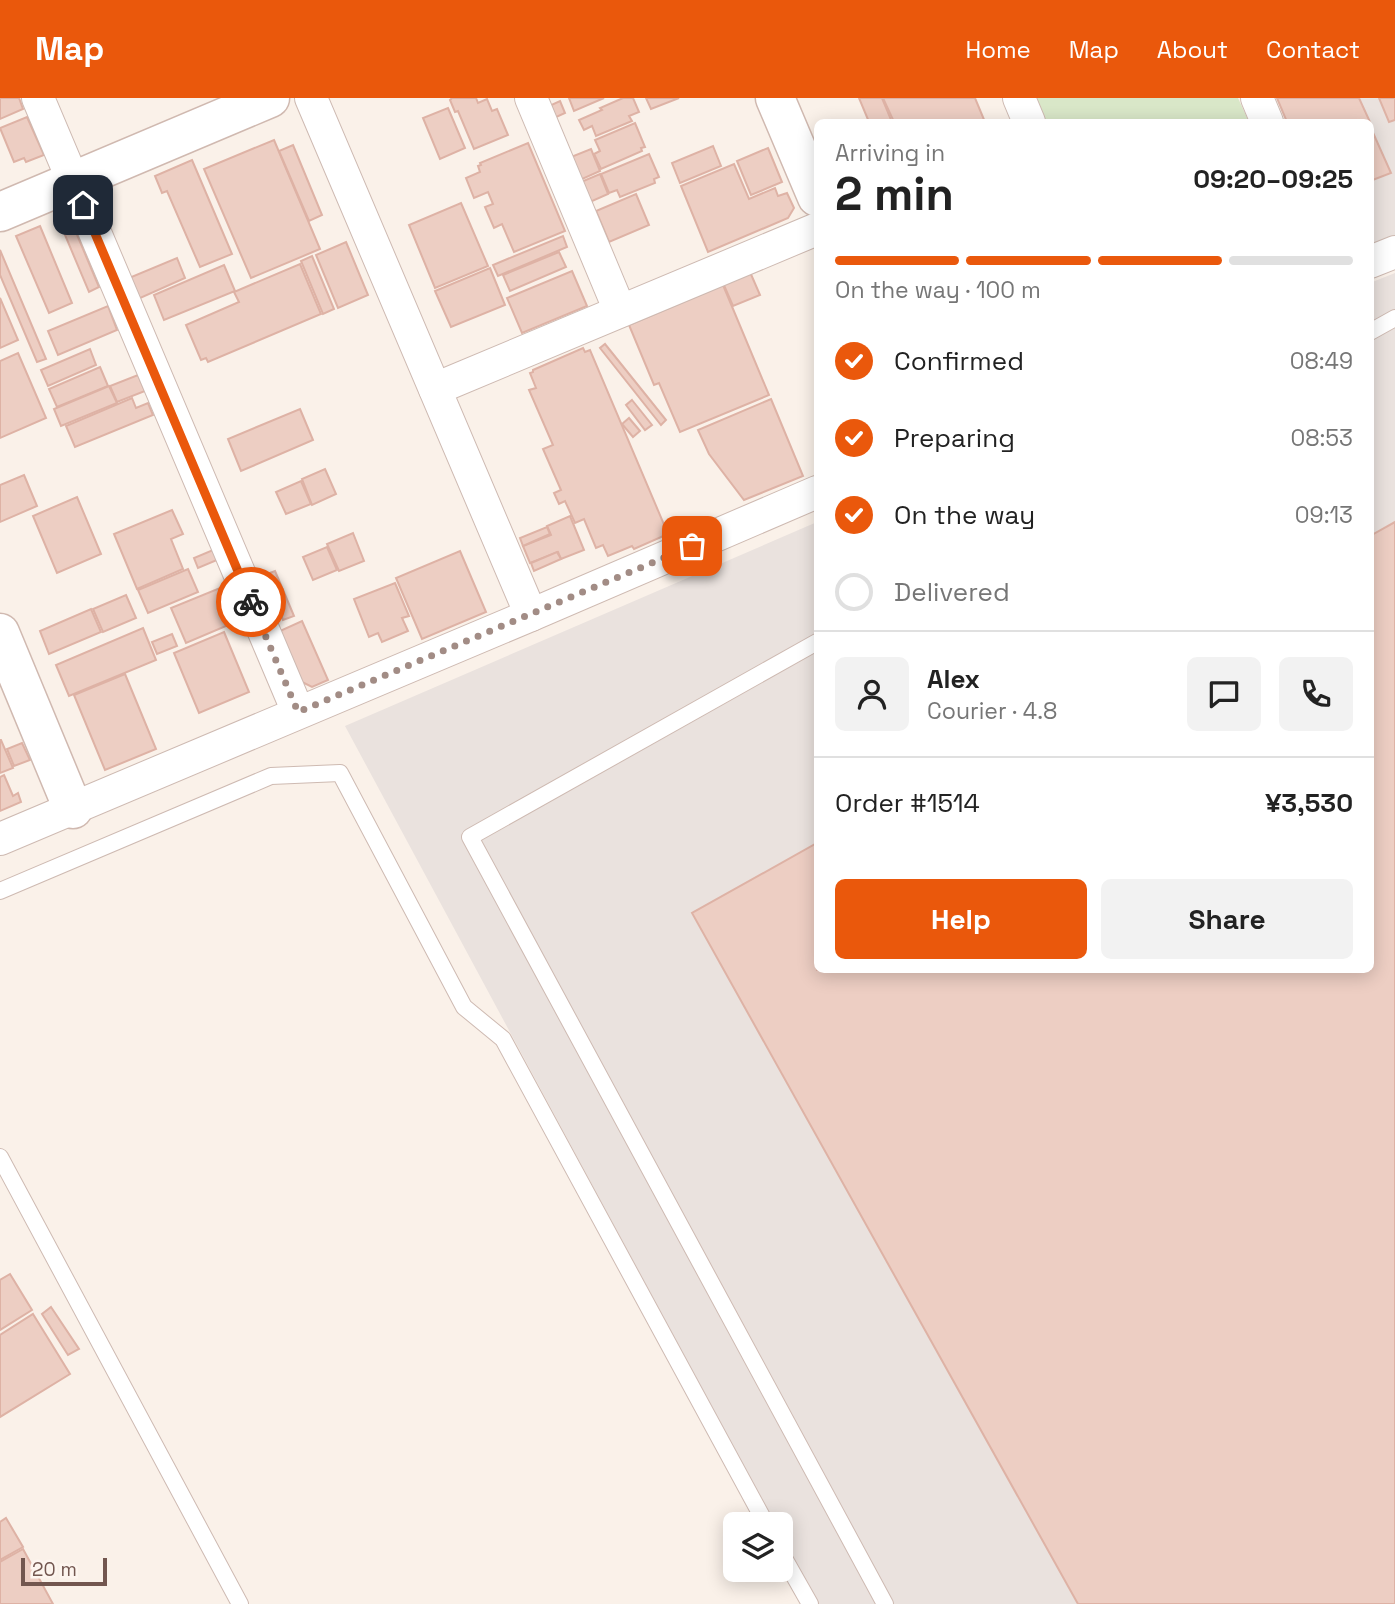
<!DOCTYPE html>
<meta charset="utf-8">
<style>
:root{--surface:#fff;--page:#f2f2f2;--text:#222;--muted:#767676;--line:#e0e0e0;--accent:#ea580c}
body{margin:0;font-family:"Space Grotesk",sans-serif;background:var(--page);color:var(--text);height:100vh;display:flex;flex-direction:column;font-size:26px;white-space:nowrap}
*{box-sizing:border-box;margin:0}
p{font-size:23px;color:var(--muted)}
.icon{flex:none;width:38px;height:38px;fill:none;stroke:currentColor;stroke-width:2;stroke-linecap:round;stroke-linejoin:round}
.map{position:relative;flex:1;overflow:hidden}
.details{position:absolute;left:814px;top:21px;width:560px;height:854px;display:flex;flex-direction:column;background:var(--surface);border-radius:10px;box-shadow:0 4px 18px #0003}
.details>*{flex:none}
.fabs{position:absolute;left:723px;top:1414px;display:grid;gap:14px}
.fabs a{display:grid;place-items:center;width:70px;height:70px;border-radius:10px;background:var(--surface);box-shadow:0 4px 18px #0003;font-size:35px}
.scale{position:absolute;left:21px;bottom:18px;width:86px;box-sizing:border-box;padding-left:7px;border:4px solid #72564f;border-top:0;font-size:19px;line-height:24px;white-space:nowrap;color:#72564f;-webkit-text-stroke:5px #fdf5ef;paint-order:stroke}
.pin{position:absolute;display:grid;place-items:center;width:60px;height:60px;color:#fff;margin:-30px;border-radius:14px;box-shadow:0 4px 10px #0006}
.courier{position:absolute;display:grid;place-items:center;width:70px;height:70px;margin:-35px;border:5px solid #ea580c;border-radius:50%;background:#fff;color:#222;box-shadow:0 2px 9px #0007}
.headline em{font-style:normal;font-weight:700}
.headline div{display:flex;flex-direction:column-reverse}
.headline{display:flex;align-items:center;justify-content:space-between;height:119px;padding:0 21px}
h1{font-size:46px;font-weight:700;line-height:52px}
.bar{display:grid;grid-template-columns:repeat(4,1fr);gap:10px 7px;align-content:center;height:84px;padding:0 21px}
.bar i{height:9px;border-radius:5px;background:var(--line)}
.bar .on{background:var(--accent)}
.bar p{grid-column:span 4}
.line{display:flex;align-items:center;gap:18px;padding:0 21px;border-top:2px solid var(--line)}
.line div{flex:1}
.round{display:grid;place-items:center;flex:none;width:74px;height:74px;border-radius:10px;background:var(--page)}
ol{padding:0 21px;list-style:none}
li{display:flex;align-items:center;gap:21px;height:77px}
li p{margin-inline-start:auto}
li .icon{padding:7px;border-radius:50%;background:var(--accent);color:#fff;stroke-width:4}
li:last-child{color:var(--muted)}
li i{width:38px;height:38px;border:4px solid var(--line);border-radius:50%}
.cta{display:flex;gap:14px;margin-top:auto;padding:14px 21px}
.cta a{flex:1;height:80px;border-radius:10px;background:var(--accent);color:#fff;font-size:28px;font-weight:700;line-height:80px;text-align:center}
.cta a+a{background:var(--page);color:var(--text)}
header{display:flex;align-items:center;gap:42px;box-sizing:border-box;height:98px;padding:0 35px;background:var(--accent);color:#fff}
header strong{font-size:33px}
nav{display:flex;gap:38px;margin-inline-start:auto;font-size:24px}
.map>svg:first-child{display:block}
</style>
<header>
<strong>Map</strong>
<nav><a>Home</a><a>Map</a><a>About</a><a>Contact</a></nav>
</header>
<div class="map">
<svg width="1395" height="1506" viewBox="0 0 1395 1506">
<rect width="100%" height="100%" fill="#faf1e9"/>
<g fill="#eae2de">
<polygon points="1276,0 1395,0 1395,140 1370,151 1370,24 1286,24"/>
<polygon points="1395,175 1395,1506 818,1506 781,1436 780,1426 775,1426 345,628 817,424 817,872 1370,872 1370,185"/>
</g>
<polygon fill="#d9e7c8" points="1034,0 1238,0 1249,24 1045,24"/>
<g fill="#edcec3" stroke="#deb2a5" stroke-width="2">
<polygon points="0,0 19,0 23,11 0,21"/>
<polygon points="452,0 476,0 478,5 487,1 492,13 497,11 508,37 474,51 458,13 455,14 450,2"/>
<polygon points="569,0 604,0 574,13"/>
<polygon points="623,0 633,0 639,14 629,18 632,23 596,38 592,28 584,32 579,22 602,12 600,10"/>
<polygon points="646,0 679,0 651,11"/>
<polygon points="859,0 882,0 892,24 869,24"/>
<polygon points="883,0 975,0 985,24 894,24"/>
<polygon points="1277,0 1359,0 1370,24 1287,24"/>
<polygon points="1379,0 1395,0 1395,22 1389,24"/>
<polygon points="560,3 565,15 552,21 547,9"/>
<polygon points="448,10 465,50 440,61 423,20"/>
<polygon points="27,19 44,57 26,64 24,60 14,64 0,30"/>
<polygon points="635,25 645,49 641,50 642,53 601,71 594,56 600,53 595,42"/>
<polygon points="1370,28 1391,75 1370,83"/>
<polygon points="274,42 320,151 251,180 204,71"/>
<polygon points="528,45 565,133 514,154 502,126 494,130 485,109 493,106 488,94 474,100 466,80 480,74 478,68 481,67 480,65"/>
<polygon points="293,47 322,117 309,123 279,53"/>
<polygon points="713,48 721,68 680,85 672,65"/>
<polygon points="768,50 782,84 751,97 737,63"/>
<polygon points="591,51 600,73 580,82 571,59"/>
<polygon points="649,56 659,79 654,81 655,85 620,99 617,92 609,95 601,76"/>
<polygon points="192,62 232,156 200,169 167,93 162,95 155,78"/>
<polygon points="734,66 749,101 775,90 778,98 787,95 794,110 788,120 708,154 681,88"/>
<polygon points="600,76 608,96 590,104 581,84"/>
<polygon points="636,96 649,127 609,144 596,113"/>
<polygon points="461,105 488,168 435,190 409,127"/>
<polygon points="70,120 99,189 89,194 60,125"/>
<polygon points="40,128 72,205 49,215 16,138"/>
<polygon points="563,138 567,149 498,178 493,167"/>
<polygon points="346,144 368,197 338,210 316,157"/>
<polygon points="0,152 46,261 37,264 0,177"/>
<polygon points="559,154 566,169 510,193 503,177"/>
<polygon points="312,158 334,211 323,216 301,163"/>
<polygon points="177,160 185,180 138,201 129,180"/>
<polygon points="300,166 321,216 208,264 206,260 201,262 186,227 239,204 234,194"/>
<polygon points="224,167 235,193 164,222 154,197"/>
<polygon points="490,170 505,207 451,229 435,193"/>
<polygon points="572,173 587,208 522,235 507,200"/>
<polygon points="750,174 760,197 733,208 723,185"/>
<polygon points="723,187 769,297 680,334 659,285 654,287 629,227"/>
<polygon points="0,200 18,242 0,250"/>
<polygon points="108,208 117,232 58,257 48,233"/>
<polygon points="605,246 666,322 661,327 600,250"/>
<polygon points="583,250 585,254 590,252 668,436 634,451 632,448 608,458 603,447 596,450 584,421 575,425 565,403 559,406 554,395 561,392 543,351 553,347 529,292 536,290 530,275 533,274 533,272"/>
<polygon points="90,251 96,267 48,288 41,272"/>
<polygon points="18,255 46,320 0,340 0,263"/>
<polygon points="100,269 108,288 57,309 49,291"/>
<polygon points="138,277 145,293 117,304 110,288"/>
<polygon points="109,288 117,305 61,328 54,311"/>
<polygon points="132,300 136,310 148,305 153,317 75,349 66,328"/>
<polygon points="771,301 803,378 744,402 709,356 698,332"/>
<polygon points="632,302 652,327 645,332 626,307"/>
<polygon points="300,311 313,342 241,373 228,341"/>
<polygon points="629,320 640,333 633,339 622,326"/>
<polygon points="325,371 336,396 312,407 302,381"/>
<polygon points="24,377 37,408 0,424 0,387"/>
<polygon points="301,383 311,406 286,416 276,394"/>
<polygon points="77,399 101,456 57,475 33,418"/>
<polygon points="172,412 183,436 171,441 183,471 137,491 114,436"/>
<polygon points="570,418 584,452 561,461 558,454 530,465 523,448 551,437 547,428"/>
<polygon points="1395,424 1395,1506 1078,1506 692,815 817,745 817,872 1370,872 1370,438"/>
<polygon points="547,429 550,436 523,448 520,440"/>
<polygon points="353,435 364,463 339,473 327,446"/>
<polygon points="327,449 337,472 313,482 303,459"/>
<polygon points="213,452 217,462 198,470 194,460"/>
<polygon points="460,453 486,514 422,541 396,480"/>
<polygon points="557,454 561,461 534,473 531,465"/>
<polygon points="188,471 198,494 148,515 138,492"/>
<polygon points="275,473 294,518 283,522 264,477"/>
<polygon points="395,485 409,518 402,520 408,533 382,544 378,535 369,539 354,501"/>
<polygon points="220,490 226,505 218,509 226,528 186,545 171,510"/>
<polygon points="126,497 136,520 103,534 93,511"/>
<polygon points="235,502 243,520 226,527 219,509"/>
<polygon points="91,511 101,534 49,556 40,533"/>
<polygon points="302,523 328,582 312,589 302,584 280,533"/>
<polygon points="143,530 156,562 69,598 56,567"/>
<polygon points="224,534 249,594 199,615 174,555"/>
<polygon points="172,536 177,548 157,556 152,544"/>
<polygon points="125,576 156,651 105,672 74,597"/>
<polygon points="0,642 1,642 13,670 0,675"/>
<polygon points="22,645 30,662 14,668 7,651"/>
<polygon points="4,677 13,698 18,695 21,704 0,713 0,679"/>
<polygon points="10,1176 32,1212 0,1232 0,1182"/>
<polygon points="51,1209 79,1251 68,1257 42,1216"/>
<polygon points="33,1216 70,1276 0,1319 0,1237"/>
<polygon points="6,1420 23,1449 0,1462 0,1424"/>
<polygon points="23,1451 53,1506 0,1506 0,1464"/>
</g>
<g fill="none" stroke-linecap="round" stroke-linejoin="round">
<g stroke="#cebab2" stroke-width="18">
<g id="lane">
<polyline points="1370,234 1395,220"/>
<polyline points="817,544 470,739 885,1506"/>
<polyline points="0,793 271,678 340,675 464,909 503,941 766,1426"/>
<polyline points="0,1059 240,1506"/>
<polyline points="780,1453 810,1506"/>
</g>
</g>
<g stroke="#cebab2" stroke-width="34">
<g id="street">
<polyline points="38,0 298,614"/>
<polyline points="311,0 531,517"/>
<polyline points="531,0 620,213"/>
<polyline points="1019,0 1029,24"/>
<polyline points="1257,0 1267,24"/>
<polyline points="1370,164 1395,154"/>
<polyline points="435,291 817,131"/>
<polyline points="0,741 531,517 817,394"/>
</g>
</g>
<g stroke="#d0b9b0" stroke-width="41">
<g id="secondary">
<polyline points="775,0 817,99"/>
<polyline points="0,114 270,0"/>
<polyline points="0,535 73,711"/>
</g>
</g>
<use href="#lane" stroke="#fff" stroke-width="16"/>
<use href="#street" stroke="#fff" stroke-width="32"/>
<use href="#secondary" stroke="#fff" stroke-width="38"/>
</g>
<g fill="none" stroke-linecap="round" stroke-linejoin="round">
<polyline stroke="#a28c85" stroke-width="7" stroke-dasharray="0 12.6" points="251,504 298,614 692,448"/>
<polyline stroke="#ea580c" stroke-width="9" points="83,107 251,504"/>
</g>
</svg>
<div class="fabs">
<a><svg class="icon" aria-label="layers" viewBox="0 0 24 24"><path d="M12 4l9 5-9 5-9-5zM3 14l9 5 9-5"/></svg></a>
</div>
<div class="scale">20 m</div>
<div class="pin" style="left:692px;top:448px;background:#ea580c"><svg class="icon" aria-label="bag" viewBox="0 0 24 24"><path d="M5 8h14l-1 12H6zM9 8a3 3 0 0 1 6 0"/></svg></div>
<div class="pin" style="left:83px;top:107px;background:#1f2937"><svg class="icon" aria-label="home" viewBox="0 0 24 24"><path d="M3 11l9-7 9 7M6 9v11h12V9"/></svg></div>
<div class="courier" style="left:251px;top:504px"><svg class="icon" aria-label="bike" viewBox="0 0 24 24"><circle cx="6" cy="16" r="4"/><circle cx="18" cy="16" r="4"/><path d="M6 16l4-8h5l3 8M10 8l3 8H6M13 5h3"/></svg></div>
<section class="details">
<div class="headline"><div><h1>2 min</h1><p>Arriving in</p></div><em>09:20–09:25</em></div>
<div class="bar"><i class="on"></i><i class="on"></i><i class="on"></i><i></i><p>On the way · 100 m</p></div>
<ol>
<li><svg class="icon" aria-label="check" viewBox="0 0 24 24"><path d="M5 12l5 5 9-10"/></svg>Confirmed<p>08:49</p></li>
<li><svg class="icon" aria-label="check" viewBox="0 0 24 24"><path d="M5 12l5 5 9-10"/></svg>Preparing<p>08:53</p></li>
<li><svg class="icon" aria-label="check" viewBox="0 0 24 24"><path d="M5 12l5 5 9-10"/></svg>On the way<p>09:13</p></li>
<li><i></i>Delivered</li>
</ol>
<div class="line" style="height:126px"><a class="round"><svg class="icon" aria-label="person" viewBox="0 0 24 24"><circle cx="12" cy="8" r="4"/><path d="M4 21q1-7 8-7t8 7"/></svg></a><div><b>Alex</b><p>Courier · 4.8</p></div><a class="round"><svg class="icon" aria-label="chat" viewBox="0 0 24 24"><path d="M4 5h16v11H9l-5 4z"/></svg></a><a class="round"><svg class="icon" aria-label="phone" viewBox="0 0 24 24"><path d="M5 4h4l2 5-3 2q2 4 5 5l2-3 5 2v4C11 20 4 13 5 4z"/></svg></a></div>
<div class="line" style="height:91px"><div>Order #1514</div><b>¥3,530</b></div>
<div class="cta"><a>Help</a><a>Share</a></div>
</section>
</div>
